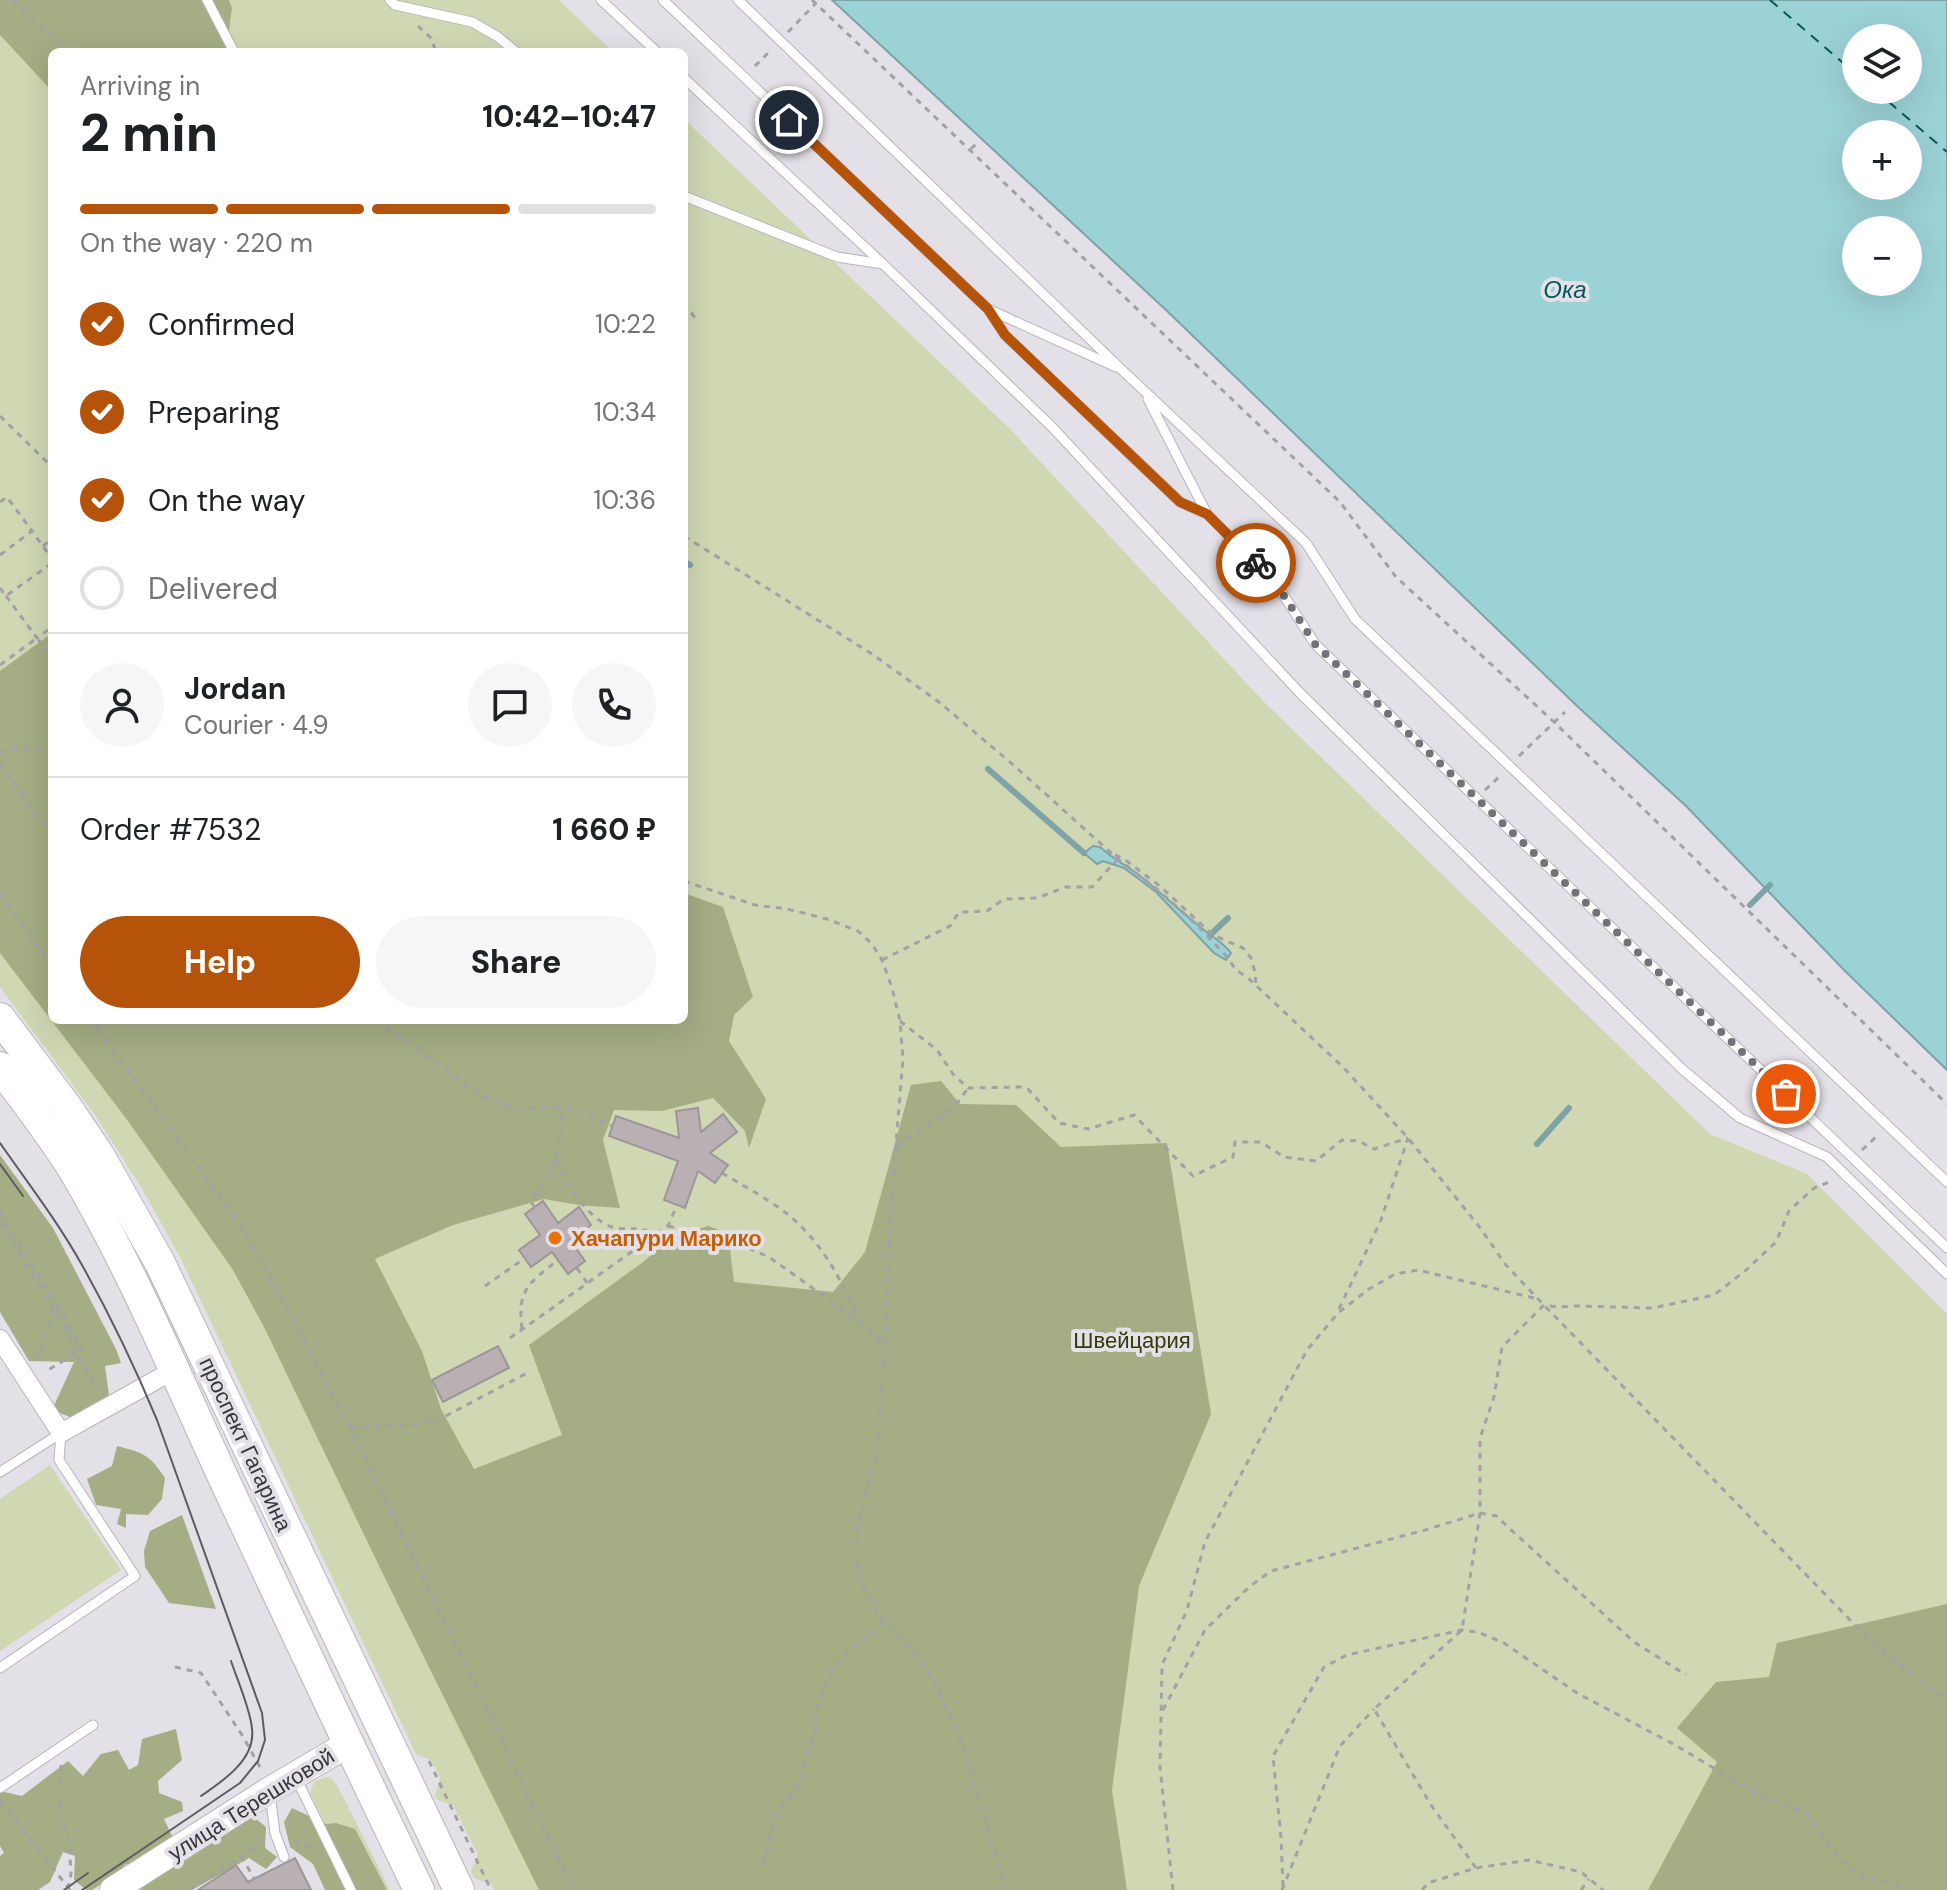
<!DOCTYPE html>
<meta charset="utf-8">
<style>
:root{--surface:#fff;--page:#f6f6f6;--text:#202124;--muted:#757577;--line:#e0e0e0;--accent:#b45309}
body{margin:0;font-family:"DM Sans",sans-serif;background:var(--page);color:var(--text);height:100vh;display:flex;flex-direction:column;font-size:30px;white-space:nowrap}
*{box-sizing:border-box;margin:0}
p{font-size:26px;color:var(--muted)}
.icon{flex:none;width:44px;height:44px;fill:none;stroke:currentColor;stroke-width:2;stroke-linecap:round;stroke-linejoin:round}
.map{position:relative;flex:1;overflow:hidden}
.panel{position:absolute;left:48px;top:48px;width:640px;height:976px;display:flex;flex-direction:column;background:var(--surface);border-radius:12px;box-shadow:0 8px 32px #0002}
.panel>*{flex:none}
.buttons{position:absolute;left:1842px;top:24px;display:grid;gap:16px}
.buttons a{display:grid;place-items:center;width:80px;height:80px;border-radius:50%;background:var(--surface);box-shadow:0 8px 32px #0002;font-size:40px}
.pin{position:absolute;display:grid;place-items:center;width:68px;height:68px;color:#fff;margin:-34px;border:4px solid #fff;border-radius:50%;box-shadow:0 2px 8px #0007}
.courier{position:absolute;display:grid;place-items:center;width:80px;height:80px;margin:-40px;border:6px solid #b45309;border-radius:50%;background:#fff;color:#222;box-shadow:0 2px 10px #0007}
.overview em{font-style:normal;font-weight:800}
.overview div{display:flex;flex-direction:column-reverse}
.overview{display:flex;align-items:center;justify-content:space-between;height:136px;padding:0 32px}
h1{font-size:52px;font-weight:800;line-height:60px}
.bar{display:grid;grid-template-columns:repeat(4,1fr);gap:12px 8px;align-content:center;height:96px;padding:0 32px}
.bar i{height:10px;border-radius:6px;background:var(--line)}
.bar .on{background:var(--accent)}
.bar p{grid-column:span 4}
.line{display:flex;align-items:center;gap:20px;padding:0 32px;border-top:2px solid var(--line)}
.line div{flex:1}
.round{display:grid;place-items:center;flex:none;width:84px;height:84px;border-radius:42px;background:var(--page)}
ol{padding:0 32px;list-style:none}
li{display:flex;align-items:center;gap:24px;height:88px}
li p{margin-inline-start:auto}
li .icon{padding:8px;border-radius:50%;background:var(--accent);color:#fff;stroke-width:4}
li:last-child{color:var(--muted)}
li i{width:44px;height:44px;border:4px solid var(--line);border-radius:50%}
.cta{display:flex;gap:16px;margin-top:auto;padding:16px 32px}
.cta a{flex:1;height:92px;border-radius:48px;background:var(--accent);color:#fff;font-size:32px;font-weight:800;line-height:92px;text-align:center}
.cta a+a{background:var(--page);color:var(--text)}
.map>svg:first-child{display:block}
</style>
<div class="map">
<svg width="1947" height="1890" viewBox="0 0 1947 1890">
<rect width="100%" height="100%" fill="#e4e0e7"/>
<g fill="#d0d7b3">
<polygon points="0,0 559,0 613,52 52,52 52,1020 684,1020 684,119 1011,430 1263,701 1710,1134 1807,1174 1947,1314 1947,1890 494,1890 491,1884 474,1878 471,1871 478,1855 453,1805 437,1800 435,1796 440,1777 431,1760 416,1754 180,1257 141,1187 95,1115 0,987"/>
<polygon points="50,1465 121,1570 0,1651 0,1499"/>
<polygon points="326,1777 331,1778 337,1785 390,1890 358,1890 310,1793 314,1782"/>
</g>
<g fill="#a5ad84">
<polygon points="0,0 229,0 232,8 226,52 52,52 52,91 0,35"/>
<polygon points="52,633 52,1020 684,1020 684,893 723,907 753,997 734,1015 729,1041 766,1099 749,1148 745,1131 713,1098 662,1111 614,1110 603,1140 620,1208 579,1205 544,1199 453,1225 375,1259 422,1351 441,1409 474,1469 562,1435 529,1345 643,1262 672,1237 708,1226 728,1233 734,1282 833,1292 865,1252 911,1085 941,1081 960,1104 1016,1105 1061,1147 1167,1143 1211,1414 1139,1586 1112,1790 1127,1890 539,1890 382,1572 264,1327 233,1270 128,1121 0,953 0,671"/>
<polygon points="0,1155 53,1228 116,1349 121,1363 105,1366 109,1395 70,1417 52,1410 74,1362 29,1361 0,1312"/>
<path d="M 117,1446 C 144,1453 149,1454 165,1478 L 162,1499 L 148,1515 L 126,1514 L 126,1528 L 117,1524 L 121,1509 L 96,1505 L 87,1479 L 112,1466 Z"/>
<polygon points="182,1515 216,1609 169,1603 145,1567 144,1551 150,1531"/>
<polygon points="1947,1604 1947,1890 1648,1890 1717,1762 1677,1728 1716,1682 1769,1677 1777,1643"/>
<polygon points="176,1729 182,1760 158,1781 159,1793 182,1802 183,1811 164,1819 173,1838 137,1864 126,1864 114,1876 92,1890 86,1890 74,1880 75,1856 63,1852 50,1882 38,1890 0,1890 0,1856 4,1853 0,1846 0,1791 22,1796 68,1761 83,1776 101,1754 118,1750 129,1770 138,1765 142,1739"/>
<polygon points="292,1808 326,1824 336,1823 355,1829 387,1890 325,1890 313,1864 290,1847 284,1822"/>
<polygon points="250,1814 266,1827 265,1848 277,1857 266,1869 249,1858 192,1890 128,1890"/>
</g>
<g fill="#9bd2d6" stroke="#7da3a7" stroke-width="2" fill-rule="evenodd">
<path d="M 832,0 L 1947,0 L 1947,1070 L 1845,971 L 1686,806 L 1576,705 L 1166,310 ZM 1856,38 L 1908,38 L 1908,90 L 1856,90 ZM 1856,134 L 1908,134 L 1908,186 L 1856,186 ZM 1856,230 L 1908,230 L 1908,282 L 1856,282 Z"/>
<path d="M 1093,846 L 1100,847 C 1112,858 1127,866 1140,876 C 1160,892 1178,909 1198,925 C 1209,935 1222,941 1231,953 L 1226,960 L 1214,953 L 1156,892 L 1124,868 L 1103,861 L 1097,864 L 1084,853 Z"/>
</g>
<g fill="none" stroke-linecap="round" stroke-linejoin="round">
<g stroke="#7da3a7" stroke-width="6">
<polyline points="684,561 690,565"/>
<polyline points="988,769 1084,853"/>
<polyline points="1750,905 1770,885"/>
<polyline points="1210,935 1228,918"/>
<polyline points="1537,1144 1569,1108"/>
</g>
<g stroke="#03575b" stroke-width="2" stroke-dasharray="10 8" stroke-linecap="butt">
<polyline points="1770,0 1856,74"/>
<polyline points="1875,90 1947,152"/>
</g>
</g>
<g fill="#b9b0b4" stroke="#9d9598" stroke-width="2">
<polygon points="698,1108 701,1132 723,1114 737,1132 710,1153 728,1165 722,1173 715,1183 698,1171 685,1208 664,1200 678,1161 609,1136 616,1116 679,1138 676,1111"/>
<polygon points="543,1201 558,1223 579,1207 591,1225 570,1240 585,1261 568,1274 552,1252 531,1267 519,1250 540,1235 525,1214"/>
<polygon points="498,1346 509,1368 443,1402 432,1380"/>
<polygon points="295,1858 311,1890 198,1890 236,1865 248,1882"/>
</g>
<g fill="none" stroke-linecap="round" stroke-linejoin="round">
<g stroke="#b9b4bb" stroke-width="11">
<g id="lane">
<polyline points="207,0 234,52"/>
<polyline points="390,0 395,5 472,22 498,37 516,52"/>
<polyline points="601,0 657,52"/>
<polyline points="663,0 988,309 1005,335 1180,502 1207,514 1277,585 1315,644 1947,1248"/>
<polyline points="738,0 1122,370 1306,543 1355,619 1947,1182"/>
<polyline points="684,78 883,264 1053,428 1299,692 1682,1069 1740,1118 1827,1157 1947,1274"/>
<polyline points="684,196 837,257 883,264"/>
<polyline points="988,309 1116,367"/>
<polyline points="1148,399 1207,514"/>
<polyline points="0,1472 61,1433"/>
<polyline points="0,1668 135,1576 59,1460 61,1433"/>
<polyline points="296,1778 351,1890"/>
<polyline points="0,1788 93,1725"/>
<polyline points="270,1794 275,1833 284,1857"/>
</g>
</g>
<g stroke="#b9b4bb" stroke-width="20">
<polyline id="street" points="0,1339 61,1433 174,1370"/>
</g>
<g stroke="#b9b4bb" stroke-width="28">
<polyline id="secondary" points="113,1890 270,1790 348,1744"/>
</g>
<g stroke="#b9b4bb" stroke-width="32">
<g id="primary">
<polyline points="0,1018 66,1106 99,1155 160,1263 459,1890"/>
<path d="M 0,1067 C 25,1101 52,1135 74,1171 C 131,1267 175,1373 222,1475 C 287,1614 352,1752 419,1890"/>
</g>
</g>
<g stroke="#a4a0a6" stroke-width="3" stroke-dasharray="6 6" stroke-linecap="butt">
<polyline points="13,0 34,21 71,52"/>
<polyline points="812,0 1340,502 1396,577 1554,722 1947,1104"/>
<polyline points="418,26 431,38 436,52"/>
<polyline points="788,32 816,3"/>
<polyline points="622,52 633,49"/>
<polyline points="755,66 769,52"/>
<polyline points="971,149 979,141"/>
<polyline points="684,303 698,322"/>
<polyline points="0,416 52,467"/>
<polyline points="0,502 7,497 32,531"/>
<polyline points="684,536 872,654 939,702 1011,763 1118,859 1158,890 1199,927 1228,958 1236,970 1248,978 1343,1067 1408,1138 1481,1229 1505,1264 1538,1299 1854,1624 1890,1657 1947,1700"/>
<polyline points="43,546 52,539"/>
<polyline points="0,555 32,531 52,559"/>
<polyline points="0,588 6,596 52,563"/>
<polyline points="6,596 37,638 52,627"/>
<polyline points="0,665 37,638 52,659"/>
<polyline points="0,752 25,748 52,751"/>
<polyline points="1519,756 1565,712"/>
<polyline points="0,763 52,835"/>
<polyline points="1485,790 1500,776"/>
<polyline points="1115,855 1124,859 1161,887 1213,935 1243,948 1251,958 1255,972 1256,985"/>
<polyline points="684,881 755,905 787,909 827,919 858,931 872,944 882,960 892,988 900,1021 903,1059 891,1203 885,1345 876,1456 858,1523 856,1547 858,1569 865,1591 878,1613 922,1662 936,1684 961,1741 1007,1890"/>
<polyline points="0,893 52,966"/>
<polyline points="882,960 950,926 959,912 987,911 1004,899 1037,898 1066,887 1092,887 1118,859"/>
<polyline points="91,1020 244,1229 350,1427 574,1890"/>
<polyline points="188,1020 190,1023"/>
<path d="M 376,1020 L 484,1097 C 494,1101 504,1106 514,1108 C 533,1110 552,1104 571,1109 C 585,1113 599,1120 612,1126"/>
<polyline points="900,1021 937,1050 953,1074 968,1088 1022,1087 1028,1089 1059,1123 1088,1129 1134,1115 1193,1176 1233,1157 1235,1142 1261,1142 1284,1157 1316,1161 1342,1140 1359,1141 1374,1149 1408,1138"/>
<polyline points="96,1027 105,1020"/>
<polyline points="897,1146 955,1106 968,1088"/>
<polyline points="1862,1150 1877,1136"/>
<path d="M 557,1160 C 564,1182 589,1220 612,1227 C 630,1232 636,1224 655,1235"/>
<path d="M 722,1173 C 742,1185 763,1196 782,1210 C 821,1239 841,1279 860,1322"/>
<path d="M 535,1207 L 530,1201 C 559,1165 558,1152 563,1108"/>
<polyline points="0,1212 58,1306 82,1349 45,1372"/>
<polyline points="0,1222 55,1310 97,1390"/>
<polyline points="668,1226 732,1241 769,1257 860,1322 885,1345"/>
<polyline points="577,1268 587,1283"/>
<polyline points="485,1286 525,1258"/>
<polyline points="1339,1309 1381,1220 1408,1138"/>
<path d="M 522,1329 C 517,1289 529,1283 558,1260"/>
<polyline points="510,1338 668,1226 677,1205"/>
<polyline points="36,1361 54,1311"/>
<polyline points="351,1427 414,1425 442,1418 527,1373"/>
<polyline points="175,1667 201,1673 242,1735 261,1769"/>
<polyline points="1163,1710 1205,1630 1249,1587 1271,1571 1425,1530 1480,1513 1496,1516 1634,1642 1686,1675"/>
<polyline points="429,1761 491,1890"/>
<polyline points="61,1765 60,1813 69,1841 71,1874 68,1887"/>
<polyline points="0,1800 70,1890"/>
<polyline points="294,1841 313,1848"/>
<polyline points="241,1856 255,1880"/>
<polyline points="764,1865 773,1823 779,1810 796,1789 802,1776 804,1760 815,1734 816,1716 824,1686 837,1662 851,1649 865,1640 874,1632 884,1619"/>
<polyline points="1476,1868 1431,1805 1374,1709 1462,1630 1480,1513 1480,1438 1494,1397 1502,1347 1544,1305 1557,1307 1576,1306 1653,1308 1714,1295 1745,1271 1776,1242 1789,1211 1814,1188 1832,1181"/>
<polyline points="1283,1886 1281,1838 1273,1756 1324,1667 1347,1655 1462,1630 1478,1632 1504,1643 1577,1693 1677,1746 1760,1796 1805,1812 1838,1857 1862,1877 1892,1883 1907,1890"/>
<polyline points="189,1890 263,1842"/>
<polyline points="1173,1890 1160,1767 1162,1665 1187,1610 1205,1542 1307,1350 1338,1313 1369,1289 1395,1274 1418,1270 1538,1299"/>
<polyline points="1282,1890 1340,1746 1374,1709"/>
<polyline points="1422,1890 1428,1883 1476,1868 1529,1860 1581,1872 1603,1890"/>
<polyline points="1581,1890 1589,1879"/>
</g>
<use href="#lane" stroke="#fff" stroke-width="9"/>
<use href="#street" stroke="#fff" stroke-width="18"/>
<use href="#secondary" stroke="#fff" stroke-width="26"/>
<use href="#primary" stroke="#fff" stroke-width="30"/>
<g stroke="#5e5b5f" stroke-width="2">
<path d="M 0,1143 C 28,1183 58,1222 82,1265 C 110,1315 135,1367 157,1420 L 262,1713 L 265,1740 L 258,1761 L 240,1783 L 82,1890"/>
<polyline points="0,1164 23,1196"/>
<path d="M 201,1796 C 223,1781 256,1759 252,1729 C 251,1711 237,1679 231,1661"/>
<polyline points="64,1890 88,1873"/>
</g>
</g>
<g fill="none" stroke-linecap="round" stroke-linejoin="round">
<polyline stroke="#747276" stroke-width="8" stroke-dasharray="0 14.4" points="1256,563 1277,585 1315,644 1786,1094"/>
<polyline stroke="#b45309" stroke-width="10" points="789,120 988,309 1005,335 1180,502 1207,514 1256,563"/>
</g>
<circle fill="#e8710a" stroke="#e4e0e7" stroke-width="3" cx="555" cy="1238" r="8"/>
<g text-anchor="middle" stroke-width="8" stroke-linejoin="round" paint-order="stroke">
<g font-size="22" font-weight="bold" fill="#c56008" stroke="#e4e0e7" text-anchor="start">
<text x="571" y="1246">Хачапури Марико</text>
</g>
<g font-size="22" fill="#343b09" stroke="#e4e0e7">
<text x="1132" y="1348">Швейцария</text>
</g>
<g font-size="22" fill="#383639" stroke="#e4e0e7">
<text transform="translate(246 1444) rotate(65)" y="8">проспект Гагарина</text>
<text transform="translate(251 1804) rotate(-32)" y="8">улица Терешковой</text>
</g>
<g font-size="24" font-style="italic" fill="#03575b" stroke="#e4e0e7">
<text x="1565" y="298">Ока</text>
</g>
</g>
</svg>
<div class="buttons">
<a><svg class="icon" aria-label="layers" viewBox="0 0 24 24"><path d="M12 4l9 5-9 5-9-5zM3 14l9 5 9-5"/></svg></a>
<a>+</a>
<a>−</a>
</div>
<div class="pin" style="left:1786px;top:1094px;background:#ea580c"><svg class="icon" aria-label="bag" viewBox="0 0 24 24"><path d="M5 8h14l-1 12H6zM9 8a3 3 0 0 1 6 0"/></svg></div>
<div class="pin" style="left:789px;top:120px;background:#1f2937"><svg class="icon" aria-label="home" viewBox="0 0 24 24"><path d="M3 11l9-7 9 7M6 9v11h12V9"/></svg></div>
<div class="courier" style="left:1256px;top:563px"><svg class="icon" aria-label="bike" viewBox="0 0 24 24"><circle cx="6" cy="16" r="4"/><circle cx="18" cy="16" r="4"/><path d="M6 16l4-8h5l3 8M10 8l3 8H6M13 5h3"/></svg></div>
<section class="panel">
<div class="overview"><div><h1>2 min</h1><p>Arriving in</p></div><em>10:42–10:47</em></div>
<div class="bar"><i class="on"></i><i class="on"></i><i class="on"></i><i></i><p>On the way · 220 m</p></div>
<ol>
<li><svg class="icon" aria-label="check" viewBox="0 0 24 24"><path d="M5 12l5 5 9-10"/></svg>Confirmed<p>10:22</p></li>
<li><svg class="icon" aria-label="check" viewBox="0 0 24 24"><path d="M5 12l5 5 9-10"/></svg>Preparing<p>10:34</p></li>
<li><svg class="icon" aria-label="check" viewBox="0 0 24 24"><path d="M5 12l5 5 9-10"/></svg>On the way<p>10:36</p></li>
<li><i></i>Delivered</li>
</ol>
<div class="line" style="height:144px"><a class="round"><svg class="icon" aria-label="person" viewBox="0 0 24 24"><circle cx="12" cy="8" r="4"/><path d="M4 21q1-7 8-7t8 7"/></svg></a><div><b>Jordan</b><p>Courier · 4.9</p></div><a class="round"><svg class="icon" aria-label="chat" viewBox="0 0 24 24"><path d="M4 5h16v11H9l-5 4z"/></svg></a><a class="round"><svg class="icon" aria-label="phone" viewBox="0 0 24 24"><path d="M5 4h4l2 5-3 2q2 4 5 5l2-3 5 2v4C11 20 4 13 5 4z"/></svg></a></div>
<div class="line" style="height:104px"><div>Order #7532</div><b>1 660 ₽</b></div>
<div class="cta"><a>Help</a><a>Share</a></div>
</section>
</div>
